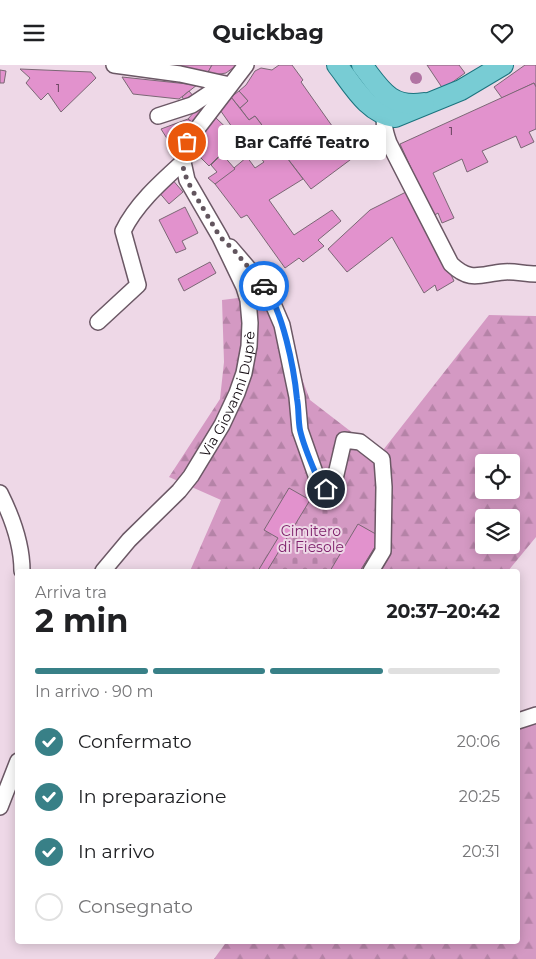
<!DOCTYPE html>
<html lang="it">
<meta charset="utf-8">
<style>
:root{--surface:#fff;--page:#f6f6f6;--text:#202124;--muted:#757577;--line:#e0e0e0;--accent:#388087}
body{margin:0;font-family:Montserrat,sans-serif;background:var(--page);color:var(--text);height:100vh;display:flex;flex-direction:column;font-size:19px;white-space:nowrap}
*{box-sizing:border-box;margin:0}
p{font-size:16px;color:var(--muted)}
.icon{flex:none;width:28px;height:28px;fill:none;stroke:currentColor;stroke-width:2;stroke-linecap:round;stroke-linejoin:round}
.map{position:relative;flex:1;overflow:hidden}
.drawer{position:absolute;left:15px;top:504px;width:505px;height:375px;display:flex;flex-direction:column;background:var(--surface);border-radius:5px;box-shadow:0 2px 12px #0003}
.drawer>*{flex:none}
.tools{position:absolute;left:475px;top:389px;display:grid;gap:10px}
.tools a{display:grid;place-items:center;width:45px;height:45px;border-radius:5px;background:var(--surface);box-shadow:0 2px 12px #0003;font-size:25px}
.pin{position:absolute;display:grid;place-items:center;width:42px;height:42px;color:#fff;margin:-21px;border:2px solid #fff;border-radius:50%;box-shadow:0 1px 5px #0007}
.courier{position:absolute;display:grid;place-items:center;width:50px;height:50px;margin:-25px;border:4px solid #1a73e8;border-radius:50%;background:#fff;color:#222;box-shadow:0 1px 6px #0007}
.bubble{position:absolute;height:35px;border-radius:5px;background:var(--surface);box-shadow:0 2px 12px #0003;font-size:16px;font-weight:700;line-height:35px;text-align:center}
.summary em{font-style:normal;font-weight:700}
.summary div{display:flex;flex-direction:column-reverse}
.summary{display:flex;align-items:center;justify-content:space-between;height:85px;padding:0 20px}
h1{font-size:32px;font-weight:700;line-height:38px}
.bar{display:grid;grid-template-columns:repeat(4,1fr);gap:8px 5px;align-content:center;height:60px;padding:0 20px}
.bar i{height:6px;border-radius:4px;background:var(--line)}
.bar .selected{background:var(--accent)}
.bar p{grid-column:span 4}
ol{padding:0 20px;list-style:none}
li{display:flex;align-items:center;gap:15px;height:55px}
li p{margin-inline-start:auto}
li .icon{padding:5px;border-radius:50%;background:var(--accent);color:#fff;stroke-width:4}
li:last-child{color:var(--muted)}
li i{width:28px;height:28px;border:2px solid var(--line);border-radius:50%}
header{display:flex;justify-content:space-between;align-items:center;height:65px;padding:0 20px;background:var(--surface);font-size:22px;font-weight:700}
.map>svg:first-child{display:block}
</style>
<header><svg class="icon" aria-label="menu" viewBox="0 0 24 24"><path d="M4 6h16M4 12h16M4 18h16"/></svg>Quickbag<svg class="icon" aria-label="heart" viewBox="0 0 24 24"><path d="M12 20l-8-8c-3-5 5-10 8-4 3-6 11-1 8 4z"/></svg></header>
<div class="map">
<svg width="536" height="894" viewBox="0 0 536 894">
<defs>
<pattern id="forest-firs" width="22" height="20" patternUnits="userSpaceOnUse" patternTransform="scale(1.25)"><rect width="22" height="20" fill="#d499c3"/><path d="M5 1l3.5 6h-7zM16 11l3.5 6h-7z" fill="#b583a7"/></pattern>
<pattern id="cemetery-stones" width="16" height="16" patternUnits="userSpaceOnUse" patternTransform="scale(1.25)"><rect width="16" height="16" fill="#d499c3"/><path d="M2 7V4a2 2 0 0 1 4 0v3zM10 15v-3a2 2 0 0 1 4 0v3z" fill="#b583a7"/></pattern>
</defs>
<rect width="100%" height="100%" fill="#eed8e7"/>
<g fill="url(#forest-firs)" fill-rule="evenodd">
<path d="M 270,229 L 310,335 L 380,389 L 489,250 L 536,251 L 536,472 L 508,506 L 190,506 L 221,435 L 169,412 L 220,334 L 224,297 L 222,235 ZM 484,398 L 511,398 L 511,425 L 484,425 ZM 484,452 L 511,452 L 511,480 L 484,480 Z"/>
<polygon points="536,655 536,894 214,894 227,876 518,876 518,663"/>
</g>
<polygon fill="url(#cemetery-stones)" points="289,423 356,463 358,459 381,472 360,506 258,506 278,473 264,465"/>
<g fill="#e292cd" stroke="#7b6775">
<polygon points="179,0 212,0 207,9 178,2"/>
<polygon points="212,0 237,0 226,8 214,10 207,9"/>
<polygon points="279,0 292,0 303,15 301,17 354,92 311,124 255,51 249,55 240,43 248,36 239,26 246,20 255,6 261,3 272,5"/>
<polygon points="427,0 459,0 465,8 443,24"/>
<polygon points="525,0 536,0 536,22 534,18 502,33 494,22"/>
<polygon points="20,4 91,7 96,13 61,47 48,28 41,35 26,18 30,13"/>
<polygon points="0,5 6,6 4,18 0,18"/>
<polygon points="122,12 197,20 179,34 142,30 133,29"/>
<polygon points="534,18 536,22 536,64 529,67 534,77 521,83 516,71 482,86 488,97 467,107 462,94 433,108 454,153 442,158 438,148 433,151 400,79"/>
<polygon points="189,26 199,38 191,44 182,32"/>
<polygon points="239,26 248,36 240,43 231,32"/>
<polygon points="231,32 249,55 255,51 303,114 269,135 294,170 332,145 341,156 318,175 324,181 303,197 299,193 285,203 247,150 241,153 215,119 247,92 255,103 264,97 250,80 246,82 218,42"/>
<polygon points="201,39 207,43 194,59 188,54"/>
<polygon points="216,53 237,73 209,101 189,81"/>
<polygon points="188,54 194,59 173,83 161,64"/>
<polygon points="222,89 235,104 215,119 208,113 217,107 211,100"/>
<polygon points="171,113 183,127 169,139 157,125"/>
<polygon points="410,125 454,216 437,226 435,220 424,228 392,172 347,207 328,184 370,145"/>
<polygon points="185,142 198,168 182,176 186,184 176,188 159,155"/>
<polygon points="210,197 216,208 184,226 178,214"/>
<polygon points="289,423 310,435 267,506 258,506 278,473 264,465"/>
<polygon points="358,459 381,472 360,506 330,506"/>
</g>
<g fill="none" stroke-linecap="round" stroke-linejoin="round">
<g stroke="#6b5865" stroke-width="18">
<g id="minor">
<polyline points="114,0 180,9 230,20"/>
<path d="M 388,41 C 382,55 384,64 389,78 L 451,199 C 471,218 480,209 504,207 C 514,206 525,209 536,209"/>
<polyline points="158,51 192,40 213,26 219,25 224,28"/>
<polyline points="230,182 267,225 282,260 297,332 300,365 319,419 327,424 334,418 344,375 360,377 382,394 384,422 383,486 371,506"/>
<path d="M 98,257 L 138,220 L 123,166 C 136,139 161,117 183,97"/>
<path d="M 0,428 C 12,452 22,479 22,506"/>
<path id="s1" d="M 103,506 L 129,475 L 179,426 L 191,411 L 222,360 L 237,328 L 244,308 L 249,281 L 250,258 L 248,235 L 244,222 L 220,172 L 187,115 L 183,97 L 187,77 L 246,0"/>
<polyline points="518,656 536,650"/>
<polyline points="0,742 18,696"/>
</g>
</g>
<g stroke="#1b737e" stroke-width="22">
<g id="major">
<path d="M 337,0 C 352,19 368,49 395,52 L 461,25 L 503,0"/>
<path d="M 362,0 C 380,23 390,44 424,38"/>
</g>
</g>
<use href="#minor" stroke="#fff" stroke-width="15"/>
<use href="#major" stroke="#78ccd4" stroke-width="20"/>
</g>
<circle fill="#b174a3" cx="416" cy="13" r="6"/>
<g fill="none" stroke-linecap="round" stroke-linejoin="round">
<polyline stroke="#62555e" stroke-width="5" stroke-dasharray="0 9" points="187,77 185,82 183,102 187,115 194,128 220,172 233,184 264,221"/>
<path stroke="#1a73e8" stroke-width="6" d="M 264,221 C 283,246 294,303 297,334 C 299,344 298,355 300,365 C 304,383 313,402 320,419 L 326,424"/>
</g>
<g text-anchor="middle" stroke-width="4" stroke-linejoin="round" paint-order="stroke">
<g font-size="11" fill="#492f42">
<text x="58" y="27">1</text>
<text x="451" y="70">1</text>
</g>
<g font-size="14" fill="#160e14" stroke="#eed8e7">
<text dy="5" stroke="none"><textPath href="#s1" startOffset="221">Via Giovanni Duprè</textPath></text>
</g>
<g font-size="14" fill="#7f226c" stroke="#eed8e7">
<text x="311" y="471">Cimitero<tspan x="311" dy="16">di Fiesole</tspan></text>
</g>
</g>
</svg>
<div class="tools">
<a><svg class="icon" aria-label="locate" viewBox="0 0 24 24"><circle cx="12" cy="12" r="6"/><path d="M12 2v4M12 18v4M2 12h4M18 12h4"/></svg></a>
<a><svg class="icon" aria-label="layers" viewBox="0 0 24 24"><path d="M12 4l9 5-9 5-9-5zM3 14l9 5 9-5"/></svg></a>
</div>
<div class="pin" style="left:187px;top:77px;background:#ea580c"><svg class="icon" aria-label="bag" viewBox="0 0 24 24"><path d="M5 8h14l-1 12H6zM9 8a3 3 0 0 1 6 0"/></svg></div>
<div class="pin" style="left:326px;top:424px;background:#1f2937"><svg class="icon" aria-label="home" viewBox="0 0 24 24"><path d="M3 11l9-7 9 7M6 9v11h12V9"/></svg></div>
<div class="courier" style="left:264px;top:221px"><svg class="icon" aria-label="car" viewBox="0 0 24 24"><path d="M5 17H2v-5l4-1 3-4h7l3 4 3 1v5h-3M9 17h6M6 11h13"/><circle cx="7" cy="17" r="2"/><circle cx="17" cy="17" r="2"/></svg></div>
<div class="bubble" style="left:218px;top:60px;width:168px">Bar Caffé Teatro</div>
<section class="drawer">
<div class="summary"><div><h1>2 min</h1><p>Arriva tra</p></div><em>20:37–20:42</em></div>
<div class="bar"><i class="selected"></i><i class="selected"></i><i class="selected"></i><i></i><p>In arrivo · 90 m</p></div>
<ol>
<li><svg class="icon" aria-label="check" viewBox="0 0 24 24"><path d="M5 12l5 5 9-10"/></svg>Confermato<p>20:06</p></li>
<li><svg class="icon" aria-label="check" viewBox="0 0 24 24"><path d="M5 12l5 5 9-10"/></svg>In preparazione<p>20:25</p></li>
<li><svg class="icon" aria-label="check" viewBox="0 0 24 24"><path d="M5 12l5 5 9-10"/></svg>In arrivo<p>20:31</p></li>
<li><i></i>Consegnato</li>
</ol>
</section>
</div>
